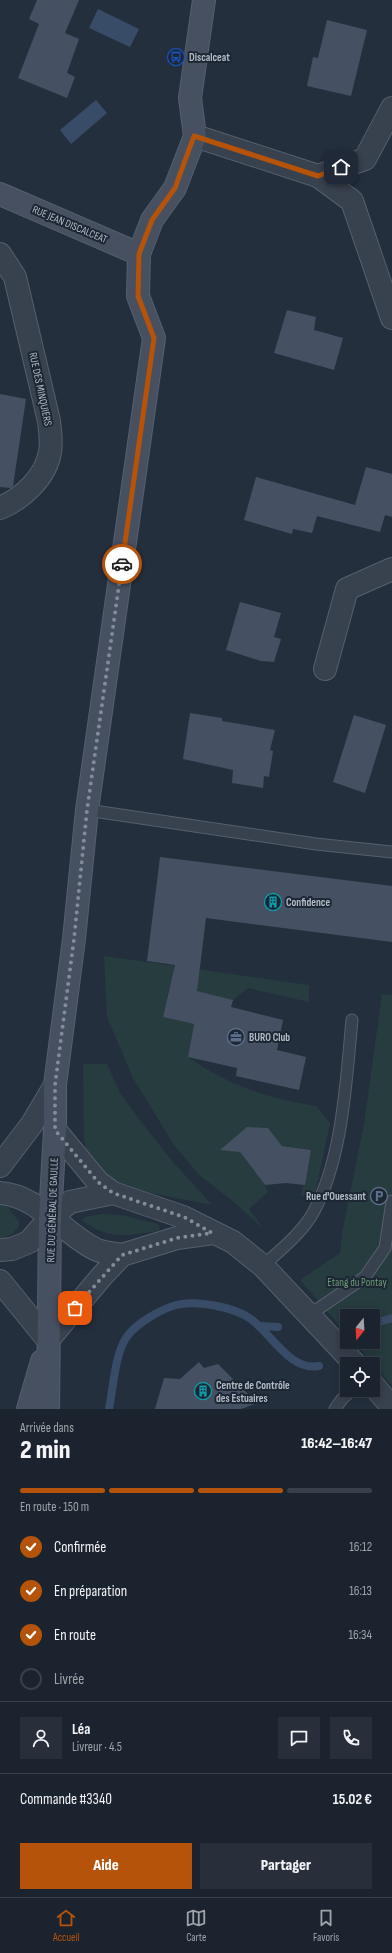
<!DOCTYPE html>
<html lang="fr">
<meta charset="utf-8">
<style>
:root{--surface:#1b232e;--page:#282f3a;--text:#f1f3f6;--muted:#a0a4aa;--line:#39404a;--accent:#b45309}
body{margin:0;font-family:"Sofia Sans Condensed",sans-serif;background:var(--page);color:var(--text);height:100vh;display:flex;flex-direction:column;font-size:15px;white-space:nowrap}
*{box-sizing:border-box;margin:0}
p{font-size:13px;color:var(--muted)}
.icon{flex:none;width:22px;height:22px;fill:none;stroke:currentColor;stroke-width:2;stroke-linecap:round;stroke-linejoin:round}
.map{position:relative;height:1409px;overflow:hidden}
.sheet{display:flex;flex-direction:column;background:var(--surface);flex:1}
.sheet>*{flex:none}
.needle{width:26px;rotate:198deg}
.buttons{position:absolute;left:340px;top:1309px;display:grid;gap:8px}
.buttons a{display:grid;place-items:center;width:40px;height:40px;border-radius:0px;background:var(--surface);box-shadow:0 2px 10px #0003,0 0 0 1px var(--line);font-size:20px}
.pin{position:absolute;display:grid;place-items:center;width:34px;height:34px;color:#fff;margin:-17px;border-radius:8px;box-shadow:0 2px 6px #0006}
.courier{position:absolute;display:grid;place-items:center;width:40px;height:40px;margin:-20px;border:3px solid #b45309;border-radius:50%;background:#fff;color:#222;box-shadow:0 1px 5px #0007}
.headline em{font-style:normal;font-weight:800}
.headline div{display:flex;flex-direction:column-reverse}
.headline{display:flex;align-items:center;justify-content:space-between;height:68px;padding:0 20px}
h1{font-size:26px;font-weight:800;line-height:30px}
.bar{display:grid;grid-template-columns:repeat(4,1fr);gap:6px 4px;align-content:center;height:48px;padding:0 20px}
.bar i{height:5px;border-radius:3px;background:var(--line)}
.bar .on{background:var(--accent)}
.bar p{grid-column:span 4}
.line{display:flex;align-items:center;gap:10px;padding:0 20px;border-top:1px solid var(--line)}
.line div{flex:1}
.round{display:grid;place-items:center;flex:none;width:42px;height:42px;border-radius:0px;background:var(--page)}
ol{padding:0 20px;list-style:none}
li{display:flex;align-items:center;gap:12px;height:44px}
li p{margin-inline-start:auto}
li .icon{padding:4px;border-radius:50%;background:var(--accent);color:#fff;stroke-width:4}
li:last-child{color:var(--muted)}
li i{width:22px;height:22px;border:2px solid var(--line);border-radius:50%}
.primary-button{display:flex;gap:8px;margin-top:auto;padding:8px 20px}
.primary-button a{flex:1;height:46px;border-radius:0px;background:var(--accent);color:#fff;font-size:16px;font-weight:800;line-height:46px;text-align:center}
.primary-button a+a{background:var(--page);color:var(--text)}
.menu{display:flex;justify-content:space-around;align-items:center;height:56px;border-top:1px solid var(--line);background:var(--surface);font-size:11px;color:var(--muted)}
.menu a{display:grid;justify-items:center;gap:2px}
.menu .on{color:var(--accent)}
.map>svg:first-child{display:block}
</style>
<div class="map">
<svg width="392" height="1409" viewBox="0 0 392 1409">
<rect width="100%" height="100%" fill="#242f3e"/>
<g fill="#263c3f">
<path d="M 104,956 L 309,985 L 309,1002 L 248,988 L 233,1000 L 170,985 L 163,1017 L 194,1024 L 188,1057 C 232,1087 264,1097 316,1106 L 330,1123 L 316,1190 L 313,1195 L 301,1196 L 311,1150 L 282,1146 L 268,1128 L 247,1127 L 240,1152 L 265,1185 L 268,1192 L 249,1209 L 260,1224 L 260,1226 L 234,1202 L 199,1175 L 174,1145 L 133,1078 L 107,1017 Z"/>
<polygon points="382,994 392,995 392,1386 354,1342 373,1342 373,1316 347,1316 347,1334 300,1280 340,1253 343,1228 364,1124"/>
<polygon points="83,1064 107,1064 120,1093 139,1119 173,1162 212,1205 140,1191 116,1182 88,1156 84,1139"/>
<polygon points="0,1203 7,1206 19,1222 18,1228 11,1235 0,1238"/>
<path d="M 102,1214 L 121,1215 L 158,1224 L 160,1228 L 158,1231 C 129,1236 106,1240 82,1220 L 86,1217 Z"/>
</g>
<g fill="#394c67">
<polygon points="98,9 139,29 130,47 89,28"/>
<polygon points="96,100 107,113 71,144 60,130"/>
</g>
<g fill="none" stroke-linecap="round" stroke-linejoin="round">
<g stroke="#394c67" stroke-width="8">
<polyline points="373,1324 392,1318"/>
<polyline points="259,1326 278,1327"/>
<path d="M 109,1409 C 113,1389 115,1354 126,1338 C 135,1324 161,1309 176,1305 C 196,1300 236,1307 252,1320 C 273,1336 290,1371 319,1366"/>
</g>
</g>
<g fill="#455162">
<polygon points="37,0 79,0 65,33 79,39 67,73 75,77 67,98 18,78 39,24 29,19"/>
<polygon points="327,20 367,30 351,96 307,86 313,57 318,58"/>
<polygon points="287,310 316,317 314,330 343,338 334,370 274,353"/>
<polygon points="0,394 26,399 13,486 11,488 0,487"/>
<polygon points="366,467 392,474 392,517 385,515 380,532 317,516 312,533 293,529 292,534 244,520 256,477 355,505"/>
<polygon points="240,602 281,613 274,637 281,639 274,662 261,661 226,650"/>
<polygon points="190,713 222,718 222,721 275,730 270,750 273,751 269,777 264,776 263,788 232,783 233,770 183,759"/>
<polygon points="354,715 386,725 365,793 333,782"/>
<polygon points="160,857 392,886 392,942 206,918 197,991 233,1000 231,1007 283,1020 277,1050 306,1057 299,1090 236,1076 237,1068 188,1057 194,1024 163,1017 175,965 147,961"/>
<polygon points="247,1127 268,1128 282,1146 311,1150 305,1185 286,1183 265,1185 240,1152 220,1150"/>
<polygon points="199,1362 204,1368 218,1364 257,1403 241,1409 155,1409 164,1378 180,1379"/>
</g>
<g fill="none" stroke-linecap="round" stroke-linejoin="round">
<g stroke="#565f6c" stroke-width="13">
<g id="lane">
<polyline points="87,810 316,844 392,852"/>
<path d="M 263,1266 C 280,1250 301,1234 313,1213 C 343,1158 346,1081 352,1020"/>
<polyline points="309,1315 365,1277 385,1248 392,1201"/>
<polyline points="335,1409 342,1399 352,1390"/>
</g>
</g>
<g stroke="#565f6c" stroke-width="24">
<g id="street">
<polyline points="195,136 318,176 352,201 392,318"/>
<polyline points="318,176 365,159 392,108"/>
<path d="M 0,254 L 15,277 L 49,421 C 50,431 52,442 50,452 C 46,477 22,499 0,508"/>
<polyline points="325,669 347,589 392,569"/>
<polyline points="55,1130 98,1182 113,1193 183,1217 233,1242 263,1266 355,1364"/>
<polyline points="0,1166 32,1124 55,1085"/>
<path d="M 0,1193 C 37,1195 63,1233 95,1249 C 102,1253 113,1253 122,1255"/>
<polyline points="0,1250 12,1249 29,1242 50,1218 70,1202 113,1193"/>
<polyline points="0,1281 48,1340 102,1276 122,1255 177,1238 213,1233"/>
<polyline points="373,1385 392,1407"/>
</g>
</g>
<g stroke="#565f6c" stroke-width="24">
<g id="secondary">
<polyline points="0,194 139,254"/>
<polyline points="28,1409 42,1361"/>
<polyline points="48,1409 50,1218 55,1130 55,1085 74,939 87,810 154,338 138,296 139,254 152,220 175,188 195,136 190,98 204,0"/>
</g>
</g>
<use href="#lane" stroke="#38414e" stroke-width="11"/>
<use href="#street" stroke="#38414e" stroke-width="22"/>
<use href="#secondary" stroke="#465061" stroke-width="22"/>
</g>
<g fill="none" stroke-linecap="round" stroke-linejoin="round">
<polyline stroke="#828b98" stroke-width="4" stroke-dasharray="0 7.2" points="75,1308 122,1255 177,1238 212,1233 184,1217 113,1193 98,1182 55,1130 55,1085 74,939 87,810 122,564"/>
<polyline stroke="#b45309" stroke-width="5" points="122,564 154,338 138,296 139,254 152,220 175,188 194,136 318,176 341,167"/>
</g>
<defs>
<g id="bus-ring" transform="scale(0.9)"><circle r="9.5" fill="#1d2633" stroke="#1a4fb4" stroke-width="1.5"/><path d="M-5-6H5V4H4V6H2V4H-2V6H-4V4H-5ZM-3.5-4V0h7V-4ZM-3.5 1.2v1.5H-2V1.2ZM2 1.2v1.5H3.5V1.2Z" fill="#1a4fb4"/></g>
<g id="building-ring" transform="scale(0.9)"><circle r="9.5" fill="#1d2633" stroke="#0f9aa8" stroke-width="1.5"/><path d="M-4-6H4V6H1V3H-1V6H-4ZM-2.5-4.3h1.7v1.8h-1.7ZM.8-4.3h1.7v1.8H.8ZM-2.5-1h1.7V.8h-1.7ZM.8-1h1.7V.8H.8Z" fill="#0f9aa8"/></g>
<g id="office-ring" transform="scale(0.9)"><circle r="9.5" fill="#1d2633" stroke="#5c6f8a" stroke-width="1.5"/><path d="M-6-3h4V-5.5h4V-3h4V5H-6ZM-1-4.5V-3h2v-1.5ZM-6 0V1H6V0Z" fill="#5c6f8a"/></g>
<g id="parking-ring" transform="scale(0.9)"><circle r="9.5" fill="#1d2633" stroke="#5c6f8a" stroke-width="1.5"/><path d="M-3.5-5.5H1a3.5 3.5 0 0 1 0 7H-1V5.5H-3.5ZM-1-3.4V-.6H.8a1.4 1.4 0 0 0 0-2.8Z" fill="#5c6f8a"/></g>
</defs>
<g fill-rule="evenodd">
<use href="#bus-ring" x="176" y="57"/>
<use href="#building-ring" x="273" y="902"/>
<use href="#office-ring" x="236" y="1037"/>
<use href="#parking-ring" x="379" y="1196"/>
<use href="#building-ring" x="203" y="1391"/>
</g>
<g text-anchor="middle" stroke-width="4" stroke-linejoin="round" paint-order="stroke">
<g font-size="11" font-weight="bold" fill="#b4bcc9" stroke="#1d2633" text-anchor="start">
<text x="189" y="61">Discalceat</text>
<text x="286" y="906">Confidence</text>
<text x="249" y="1041">BURO Club</text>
<text x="366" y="1200" text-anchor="end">Rue d'Ouessant</text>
<text x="216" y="1389">Centre de Contrôle<tspan x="216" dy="13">des Estuaires</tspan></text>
</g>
<g font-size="11" fill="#b4bcc9" stroke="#1d2633">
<text transform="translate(70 224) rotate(23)" y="4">RUE JEAN DISCALCEAT</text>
<text transform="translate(41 389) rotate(78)" y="4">RUE DES MINQUIERS</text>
<text transform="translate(52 1210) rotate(-88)" y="4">RUE DU GÉNÉRAL DE GAULLE</text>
</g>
<g font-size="11" fill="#6b9a76" stroke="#1d2633">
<text x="357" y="1286">Etang du Pontay</text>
</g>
</g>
</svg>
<div class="buttons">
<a><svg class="needle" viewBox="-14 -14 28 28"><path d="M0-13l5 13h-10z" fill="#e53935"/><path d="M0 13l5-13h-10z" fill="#a0a4aa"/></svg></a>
<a><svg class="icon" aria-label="locate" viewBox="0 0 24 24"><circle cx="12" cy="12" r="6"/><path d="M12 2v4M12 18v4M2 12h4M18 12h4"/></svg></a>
</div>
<div class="pin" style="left:75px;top:1308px;background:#ea580c"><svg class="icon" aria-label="bag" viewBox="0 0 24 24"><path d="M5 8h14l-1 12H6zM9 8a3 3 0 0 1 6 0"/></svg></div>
<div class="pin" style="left:341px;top:167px;background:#1f2937"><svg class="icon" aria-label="home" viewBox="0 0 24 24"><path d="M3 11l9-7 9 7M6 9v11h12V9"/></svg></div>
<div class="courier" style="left:122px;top:564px"><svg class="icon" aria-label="car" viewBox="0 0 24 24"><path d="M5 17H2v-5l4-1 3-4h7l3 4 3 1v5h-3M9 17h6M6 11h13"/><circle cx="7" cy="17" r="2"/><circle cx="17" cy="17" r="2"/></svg></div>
</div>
<section class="sheet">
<div class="headline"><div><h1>2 min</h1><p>Arrivée dans</p></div><em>16:42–16:47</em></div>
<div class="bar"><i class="on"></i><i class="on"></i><i class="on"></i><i></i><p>En route · 150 m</p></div>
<ol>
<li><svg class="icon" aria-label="check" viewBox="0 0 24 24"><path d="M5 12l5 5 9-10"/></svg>Confirmée<p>16:12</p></li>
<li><svg class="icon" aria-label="check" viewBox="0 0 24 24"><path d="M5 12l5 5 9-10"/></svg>En préparation<p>16:13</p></li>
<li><svg class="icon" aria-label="check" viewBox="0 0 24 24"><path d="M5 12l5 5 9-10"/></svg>En route<p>16:34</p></li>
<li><i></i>Livrée</li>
</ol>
<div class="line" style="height:72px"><a class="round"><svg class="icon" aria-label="person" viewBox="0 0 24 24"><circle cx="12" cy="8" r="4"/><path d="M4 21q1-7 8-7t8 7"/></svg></a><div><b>Léa</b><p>Livreur · 4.5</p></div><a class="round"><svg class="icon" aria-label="chat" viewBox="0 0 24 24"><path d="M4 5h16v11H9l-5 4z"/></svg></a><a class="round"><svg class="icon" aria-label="phone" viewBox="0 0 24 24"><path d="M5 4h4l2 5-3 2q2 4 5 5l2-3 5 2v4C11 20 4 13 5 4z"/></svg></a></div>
<div class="line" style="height:52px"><div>Commande #3340</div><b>15.02 €</b></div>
<div class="primary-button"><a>Aide</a><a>Partager</a></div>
</section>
<nav class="menu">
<a class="on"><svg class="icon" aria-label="home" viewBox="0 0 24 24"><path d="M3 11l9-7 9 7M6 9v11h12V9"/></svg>Accueil</a>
<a><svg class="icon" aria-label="map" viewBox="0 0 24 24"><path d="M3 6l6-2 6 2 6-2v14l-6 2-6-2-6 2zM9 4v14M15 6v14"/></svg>Carte</a>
<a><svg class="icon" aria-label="saved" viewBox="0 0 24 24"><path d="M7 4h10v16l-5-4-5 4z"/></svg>Favoris</a>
</nav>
